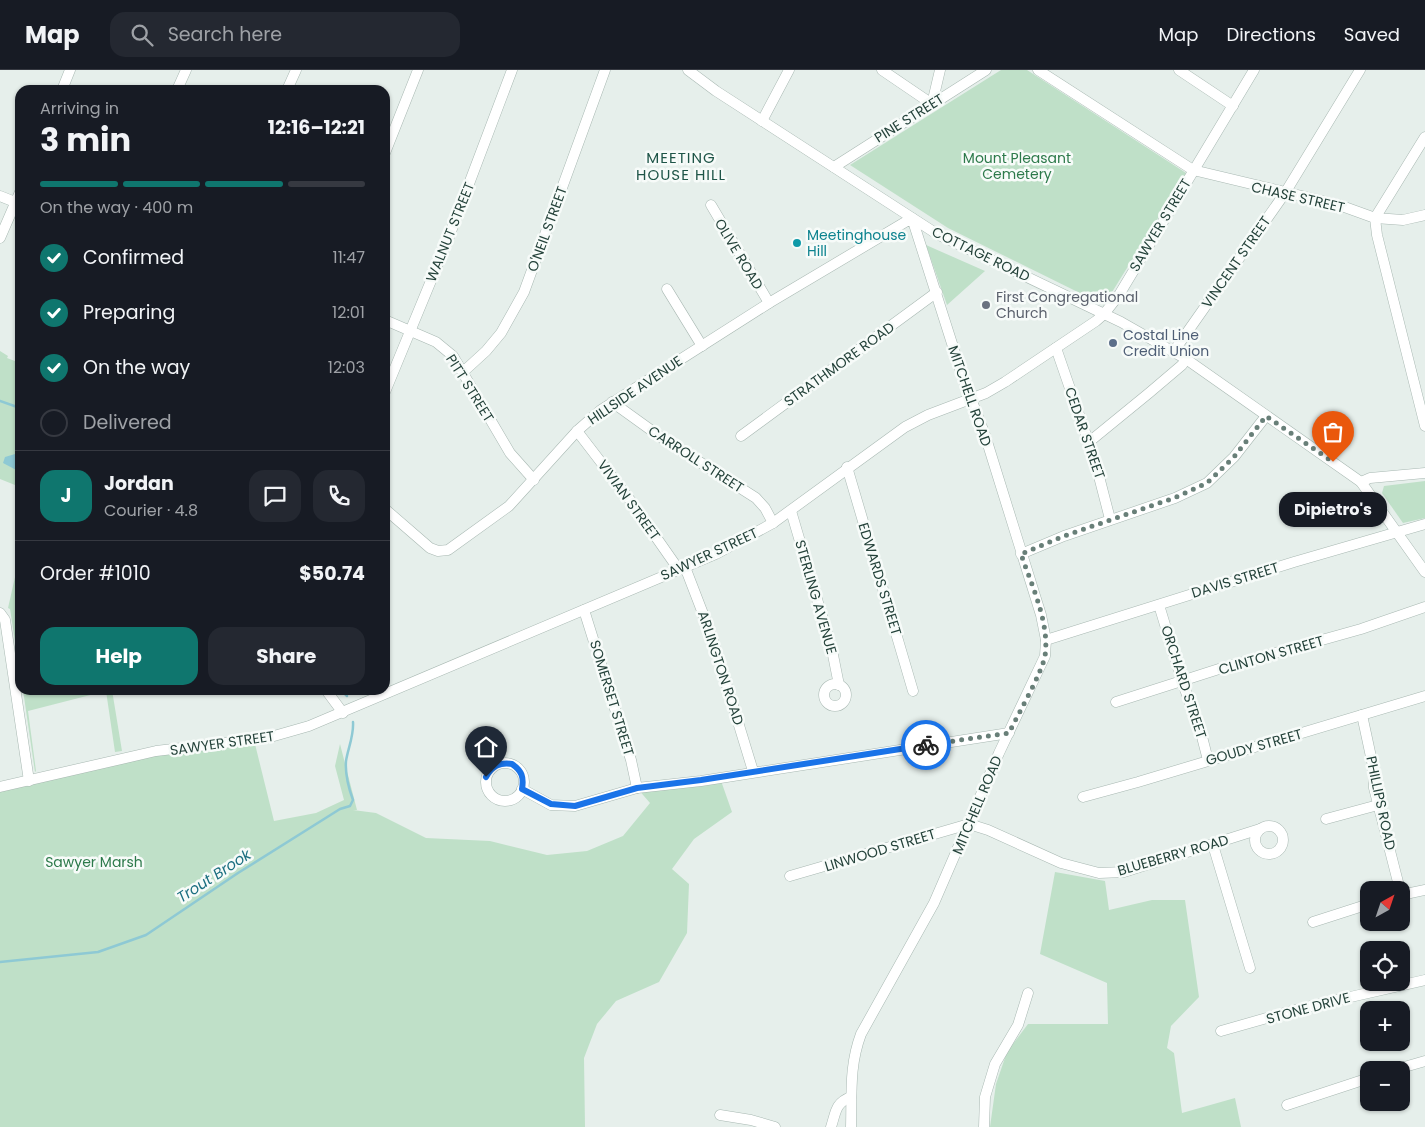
<!DOCTYPE html>
<meta charset="utf-8">
<style>
:root{--surface:#171b24;--page:#242831;--text:#f1f3f6;--muted:#9ea1a6;--line:#363941;--accent:#0f766e}
body{margin:0;font-family:Poppins,sans-serif;background:var(--page);color:var(--text);height:100vh;display:flex;flex-direction:column;font-size:19px;white-space:nowrap}
*{box-sizing:border-box;margin:0}
p{font-size:16px;color:var(--muted)}
.icon{flex:none;width:28px;height:28px;fill:none;stroke:currentColor;stroke-width:2;stroke-linecap:round;stroke-linejoin:round}
.map{position:relative;flex:1;overflow:hidden}
.side{position:absolute;left:15px;top:15px;width:375px;height:610px;display:flex;flex-direction:column;background:var(--surface);border-radius:15px;box-shadow:0 1px 4px #0004}
.side>*{flex:none}
.needle{width:32px;rotate:40deg}
.tools{position:absolute;left:1360px;top:811px;display:grid;gap:10px}
.tools a{display:grid;place-items:center;width:50px;height:50px;border-radius:10px;background:var(--surface);box-shadow:0 1px 4px #0004;font-size:25px}
.pin{position:absolute;display:grid;place-items:center;width:42px;height:42px;color:#fff;margin:-51px -21px;border-radius:50% 50% 50% 0;rotate:-45deg;box-shadow:0 0 5px #0007}
.pin .icon{rotate:45deg}
.courier{position:absolute;display:grid;place-items:center;width:50px;height:50px;margin:-25px;border:4px solid #1a73e8;border-radius:50%;background:#fff;color:#222;box-shadow:0 1px 6px #0007}
.bubble{position:absolute;height:35px;border-radius:15px;background:var(--surface);box-shadow:0 1px 4px #0004;font-size:16px;font-weight:700;line-height:35px;text-align:center}
.head em{font-style:normal;font-weight:700}
.head div{display:flex;flex-direction:column-reverse}
.head{display:flex;align-items:center;justify-content:space-between;height:85px;padding:0 25px}
h1{font-size:32px;font-weight:700;line-height:38px}
.bar{display:grid;grid-template-columns:repeat(4,1fr);gap:8px 5px;align-content:center;height:60px;padding:0 25px}
.bar i{height:6px;border-radius:4px;background:var(--line)}
.bar .selected{background:var(--accent)}
.bar p{grid-column:span 4}
.line{display:flex;align-items:center;gap:12px;padding:0 25px;border-top:1px solid var(--line)}
.line div{flex:1}
.round{display:grid;place-items:center;flex:none;width:52px;height:52px;border-radius:15px;background:var(--page)}
ol{padding:0 25px;list-style:none}
li{display:flex;align-items:center;gap:15px;height:55px}
li p{margin-inline-start:auto}
li .icon{padding:5px;border-radius:50%;background:var(--accent);color:#fff;stroke-width:4}
li:last-child{color:var(--muted)}
li i{width:28px;height:28px;border:2px solid var(--line);border-radius:50%}
.button{display:flex;gap:10px;margin-top:auto;padding:10px 25px}
.button a{flex:1;height:58px;border-radius:15px;background:var(--accent);color:#fff;font-size:20px;font-weight:700;line-height:58px;text-align:center}
.button a+a{background:var(--page);color:var(--text)}
header{display:flex;align-items:center;gap:30px;box-sizing:border-box;height:70px;padding:0 25px;background:var(--surface);border-bottom:1px solid var(--line)}
header strong{font-size:24px}
nav{display:flex;gap:28px;margin-inline-start:auto;font-size:18px}
.search{width:350px;height:45px;background:var(--page);display:flex;align-items:center;gap:12px;box-sizing:border-box;padding:0 18px;border-radius:15px;color:var(--muted);font-size:19px}
.map>svg:first-child{display:block}
</style>
<header>
<strong>Map</strong>
<div class="search"><svg class="icon" aria-label="search" viewBox="0 0 24 24"><circle cx="10" cy="10" r="6"/><path d="M15 15l6 6"/></svg>Search here</div>
<nav><a>Map</a><a>Directions</a><a>Saved</a></nav>
</header>
<div class="map">
<svg width="1425" height="1057" viewBox="0 0 1425 1057">
<rect width="100%" height="100%" fill="#e6efeb"/>
<g fill="#bfe0c8">
<polygon points="1001,0 1027,0 1186,103 1104,235 948,158 850,95"/>
<polygon points="926,175 985,201 947,235"/>
<polygon points="0,281 8,286 7,288 20,293 20,417 0,409"/>
<polygon points="1425,411 1425,448 1403,453 1382,423 1384,416"/>
<polygon points="20,485 20,603 10,539 8,538"/>
<polygon points="23,620 112,620 122,681 115,682 106,621 28,641 36,701 35,702"/>
<polygon points="254,670 274,751 316,743 344,730 335,696 340,674 357,740 353,740 376,743 426,768 490,771 547,785 587,781 623,766 650,733 637,718 720,708 732,742 694,769 672,799 689,814 687,863 659,912 616,931 597,954 584,988 585,1057 0,1057 0,717 122,688"/>
<polygon points="1055,802 1105,811 1109,840 1152,830 1185,830 1199,927 1171,956 1167,978 1174,983 1182,1043 1235,1028 1241,1057 990,1057 996,1014 1007,982 1028,954 1108,954 1107,913 1040,884"/>
</g>
<polygon fill="#8ec9d4" points="20,376 20,402 3,393 5,387 15,384 16,378"/>
<g fill="none" stroke-linecap="round" stroke-linejoin="round">
<g stroke="#8ec9d4" stroke-width="2.5">
<polyline points="0,331 20,338"/>
<polyline points="341,620 347,626"/>
<path d="M 0,892 L 98,882 L 146,865 L 238,803 L 340,739 L 350,736 L 353,730 C 349,719 345,704 346,691 C 348,678 354,666 353,652"/>
</g>
<g stroke="#a8b8b2" stroke-width="11">
<g id="minor">
<polyline points="688,0 716,21 937,164 1121,252 1186,289 1361,412 1425,502"/>
<polyline points="882,0 932,34 940,0"/>
<polyline points="1038,0 1193,100 1339,135 1375,148 1377,165 1425,356"/>
<polyline points="1179,0 1233,36"/>
<polyline points="62,20 70,0"/>
<polyline points="177,20 186,0"/>
<polyline points="287,20 296,0"/>
<polyline points="762,51 789,0"/>
<polyline points="1425,67 1375,148 1403,150 1425,145"/>
<polyline points="385,83 418,0"/>
<polyline points="834,97 986,0"/>
<polyline points="0,126 20,134"/>
<polyline points="711,135 769,233"/>
<polyline points="0,168 20,122"/>
<polyline points="667,219 702,276"/>
<polyline points="385,250 436,272 453,286 510,383 534,410"/>
<polyline points="1056,278 1095,391 1110,449"/>
<polyline points="1174,281 1285,123 1360,0"/>
<polyline points="463,302 486,281 501,263 524,222 605,0"/>
<polyline points="385,322 447,172 512,0"/>
<polyline points="612,332 662,368 756,428 765,438 773,453"/>
<polyline points="577,361 630,430 679,500"/>
<polyline points="741,366 937,222"/>
<polyline points="1089,372 1149,323 1182,295 1186,289"/>
<polyline points="847,397 913,621"/>
<polyline points="1361,412 1370,408 1425,403"/>
<path d="M 385,439 L 430,478 L 438,481 L 448,480 L 509,436 L 577,361 L 601,340 L 769,233 L 912,148 L 963,308 L 985,365 L 1041,545 L 1046,570 L 1045,586 L 999,683 L 934,833 L 861,964 C 849,996 852,1024 851,1057"/>
<polyline points="791,441 832,580 839,615"/>
<polyline points="1021,484 1064,466 1175,428 1207,413 1234,387 1266,346"/>
<polyline points="685,497 712,567 753,701"/>
<polyline points="1159,535 1182,611 1201,663 1208,690"/>
<polyline points="584,540 631,690 637,718"/>
<polyline points="0,543 5,550 29,711"/>
<polyline points="1046,570 1294,492 1425,454"/>
<circle cx="835" cy="625" r="11"/>
<polyline points="326,620 343,643"/>
<polyline points="1116,632 1222,598 1361,559 1425,537"/>
<polyline points="1362,645 1373,696 1374,718 1400,820"/>
<circle cx="505" cy="712" r="19"/>
<polyline points="0,717 156,681 267,668 309,656 716,484 773,453 905,357 928,345 986,323 1005,312 1096,251 1104,244 1119,225 1254,0"/>
<polyline points="522,719 551,735 575,736 637,718 701,711 1009,663"/>
<polyline points="1083,727 1138,712 1425,626"/>
<polyline points="1326,749 1378,735"/>
<circle cx="1269" cy="770" r="14"/>
<polyline points="1213,775 1250,898"/>
<polyline points="790,806 969,754 988,760 1061,793 1099,803 1124,802 1260,759"/>
<polyline points="1401,825 1425,820"/>
<polyline points="1313,852 1369,834"/>
<polyline points="1221,961 1302,938 1425,910"/>
<polyline points="1394,1000 1425,991"/>
<polyline points="1287,1035 1369,1008"/>
<polyline points="720,1045 751,1050 775,1057"/>
<path d="M 831,1057 C 836,1042 835,1033 851,1027"/>
<polyline points="984,1057 985,1027 995,994 1018,955 1028,923"/>
</g>
</g>
<use href="#minor" stroke="#fff" stroke-width="10"/>
</g>
<g fill="none" stroke-linecap="round" stroke-linejoin="round">
<path stroke="#687f78" stroke-width="5" stroke-dasharray="0 9" d="M 926,675 L 1009,663 C 1018,644 1041,605 1045,586 C 1050,553 1031,514 1021,484 L 1064,466 L 1174,428 L 1207,413 L 1234,387 L 1266,346 L 1333,392"/>
<path stroke="#1a73e8" stroke-width="6" d="M 486,707 C 492,696 500,692 512,694 C 522,701 524,707 522,719 L 551,734 L 575,736 L 637,718 L 701,710 L 926,675"/>
</g>
<circle fill="#0f9aa8" stroke="#f7fbf9" stroke-width="2" cx="797" cy="173" r="5"/>
<circle fill="#6b7280" stroke="#f7fbf9" stroke-width="2" cx="986" cy="235" r="5"/>
<circle fill="#5c6f8a" stroke="#f7fbf9" stroke-width="2" cx="1113" cy="273" r="5"/>
<g text-anchor="middle" stroke-width="5" stroke-linejoin="round" paint-order="stroke">
<g font-size="14" fill="#24423a" stroke="#f7fbf9">
<text transform="translate(909 48) rotate(-32)" y="5">PINE STREET</text>
<text transform="translate(1298 127) rotate(13)" y="5">CHASE STREET</text>
<text transform="translate(1160 155) rotate(-59)" y="5">SAWYER STREET</text>
<text transform="translate(547 159) rotate(-70)" y="5">O'NEIL STREET</text>
<text transform="translate(450 162) rotate(-68)" y="5">WALNUT STREET</text>
<text transform="translate(739 184) rotate(59)" y="5">OLIVE ROAD</text>
<text transform="translate(981 184) rotate(26)" y="5">COTTAGE ROAD</text>
<text transform="translate(1236 192) rotate(-55)" y="5">VINCENT STREET</text>
<text transform="translate(839 294) rotate(-36)" y="5">STRATHMORE ROAD</text>
<text transform="translate(470 318) rotate(58)" y="5">PITT STREET</text>
<text transform="translate(635 320) rotate(-34)" y="5">HILLSIDE AVENUE</text>
<text transform="translate(970 326) rotate(71)" y="5">MITCHELL ROAD</text>
<text transform="translate(1085 363) rotate(71)" y="5">CEDAR STREET</text>
<text transform="translate(696 389) rotate(33)" y="5">CARROLL STREET</text>
<text transform="translate(629 430) rotate(54)" y="5">VIVIAN STREET</text>
<text transform="translate(709 484) rotate(-25)" y="5">SAWYER STREET</text>
<text transform="translate(880 509) rotate(73)" y="5">EDWARDS STREET</text>
<text transform="translate(1235 510) rotate(-17)" y="5">DAVIS STREET</text>
<text transform="translate(816 527) rotate(74)" y="5">STERLING AVENUE</text>
<text transform="translate(1271 585) rotate(-16)" y="5">CLINTON STREET</text>
<text transform="translate(721 598) rotate(72)" y="5">ARLINGTON ROAD</text>
<text transform="translate(1184 612) rotate(72)" y="5">ORCHARD STREET</text>
<text transform="translate(612 628) rotate(73)" y="5">SOMERSET STREET</text>
<text transform="translate(222 673) rotate(-8)" y="5">SAWYER STREET</text>
<text transform="translate(1254 677) rotate(-16)" y="5">GOUDY STREET</text>
<text transform="translate(1381 733) rotate(78)" y="5">PHILLIPS ROAD</text>
<text transform="translate(977 735) rotate(-67)" y="5">MITCHELL ROAD</text>
<text transform="translate(880 780) rotate(-17)" y="5">LINWOOD STREET</text>
<text transform="translate(1173 785) rotate(-16)" y="5">BLUEBERRY ROAD</text>
<text transform="translate(1308 938) rotate(-15)" y="5">STONE DRIVE</text>
</g>
<g font-size="14" fill="#2d7a4b" stroke="#f7fbf9">
<text x="1017" y="93">Mount Pleasant<tspan x="1017" dy="16">Cemetery</tspan></text>
<text x="94" y="797">Sawyer Marsh</text>
</g>
<g font-size="14" fill="#0d838f" stroke="#f7fbf9" text-anchor="start">
<text x="807" y="170">Meetinghouse<tspan x="807" dy="16">Hill</tspan></text>
</g>
<g font-size="14" fill="#5b616d" stroke="#f7fbf9" text-anchor="start">
<text x="996" y="232">First Congregational<tspan x="996" dy="16">Church</tspan></text>
</g>
<g font-size="14" fill="#4e5e75" stroke="#f7fbf9" text-anchor="start">
<text x="1123" y="270">Costal Line<tspan x="1123" dy="16">Credit Union</tspan></text>
</g>
<g font-size="15" letter-spacing="1" fill="#1f5548" stroke="#f7fbf9">
<text x="681" y="93">MEETING<tspan x="681" dy="17">HOUSE HILL</tspan></text>
</g>
<g font-size="15" font-style="italic" fill="#1c6f80" stroke="#f7fbf9">
<text transform="translate(214 806) rotate(-33)" y="5">Trout Brook</text>
</g>
</g>
</svg>
<div class="tools">
<a><svg class="needle" viewBox="-14 -14 28 28"><path d="M0-13l5 13h-10z" fill="#e53935"/><path d="M0 13l5-13h-10z" fill="#9ea1a6"/></svg></a>
<a><svg class="icon" aria-label="locate" viewBox="0 0 24 24"><circle cx="12" cy="12" r="6"/><path d="M12 2v4M12 18v4M2 12h4M18 12h4"/></svg></a>
<a>+</a>
<a>−</a>
</div>
<div class="pin" style="left:1333px;top:392px;background:#ea580c"><svg class="icon" aria-label="bag" viewBox="0 0 24 24"><path d="M5 8h14l-1 12H6zM9 8a3 3 0 0 1 6 0"/></svg></div>
<div class="pin" style="left:486px;top:707px;background:#1f2937"><svg class="icon" aria-label="home" viewBox="0 0 24 24"><path d="M3 11l9-7 9 7M6 9v11h12V9"/></svg></div>
<div class="courier" style="left:926px;top:675px"><svg class="icon" aria-label="bike" viewBox="0 0 24 24"><circle cx="6" cy="16" r="4"/><circle cx="18" cy="16" r="4"/><path d="M6 16l4-8h5l3 8M10 8l3 8H6M13 5h3"/></svg></div>
<div class="bubble" style="left:1279px;top:422px;width:108px">Dipietro's</div>
<section class="side">
<div class="head"><div><h1>3 min</h1><p>Arriving in</p></div><em>12:16–12:21</em></div>
<div class="bar"><i class="selected"></i><i class="selected"></i><i class="selected"></i><i></i><p>On the way · 400 m</p></div>
<ol>
<li><svg class="icon" aria-label="check" viewBox="0 0 24 24"><path d="M5 12l5 5 9-10"/></svg>Confirmed<p>11:47</p></li>
<li><svg class="icon" aria-label="check" viewBox="0 0 24 24"><path d="M5 12l5 5 9-10"/></svg>Preparing<p>12:01</p></li>
<li><svg class="icon" aria-label="check" viewBox="0 0 24 24"><path d="M5 12l5 5 9-10"/></svg>On the way<p>12:03</p></li>
<li><i></i>Delivered</li>
</ol>
<div class="line" style="height:90px"><b class="round" style="background:var(--accent);color:#fff">J</b><div><b>Jordan</b><p>Courier · 4.8</p></div><a class="round"><svg class="icon" aria-label="chat" viewBox="0 0 24 24"><path d="M4 5h16v11H9l-5 4z"/></svg></a><a class="round"><svg class="icon" aria-label="phone" viewBox="0 0 24 24"><path d="M5 4h4l2 5-3 2q2 4 5 5l2-3 5 2v4C11 20 4 13 5 4z"/></svg></a></div>
<div class="line" style="height:65px"><div>Order #1010</div><b>$50.74</b></div>
<div class="button"><a>Help</a><a>Share</a></div>
</section>
</div>
